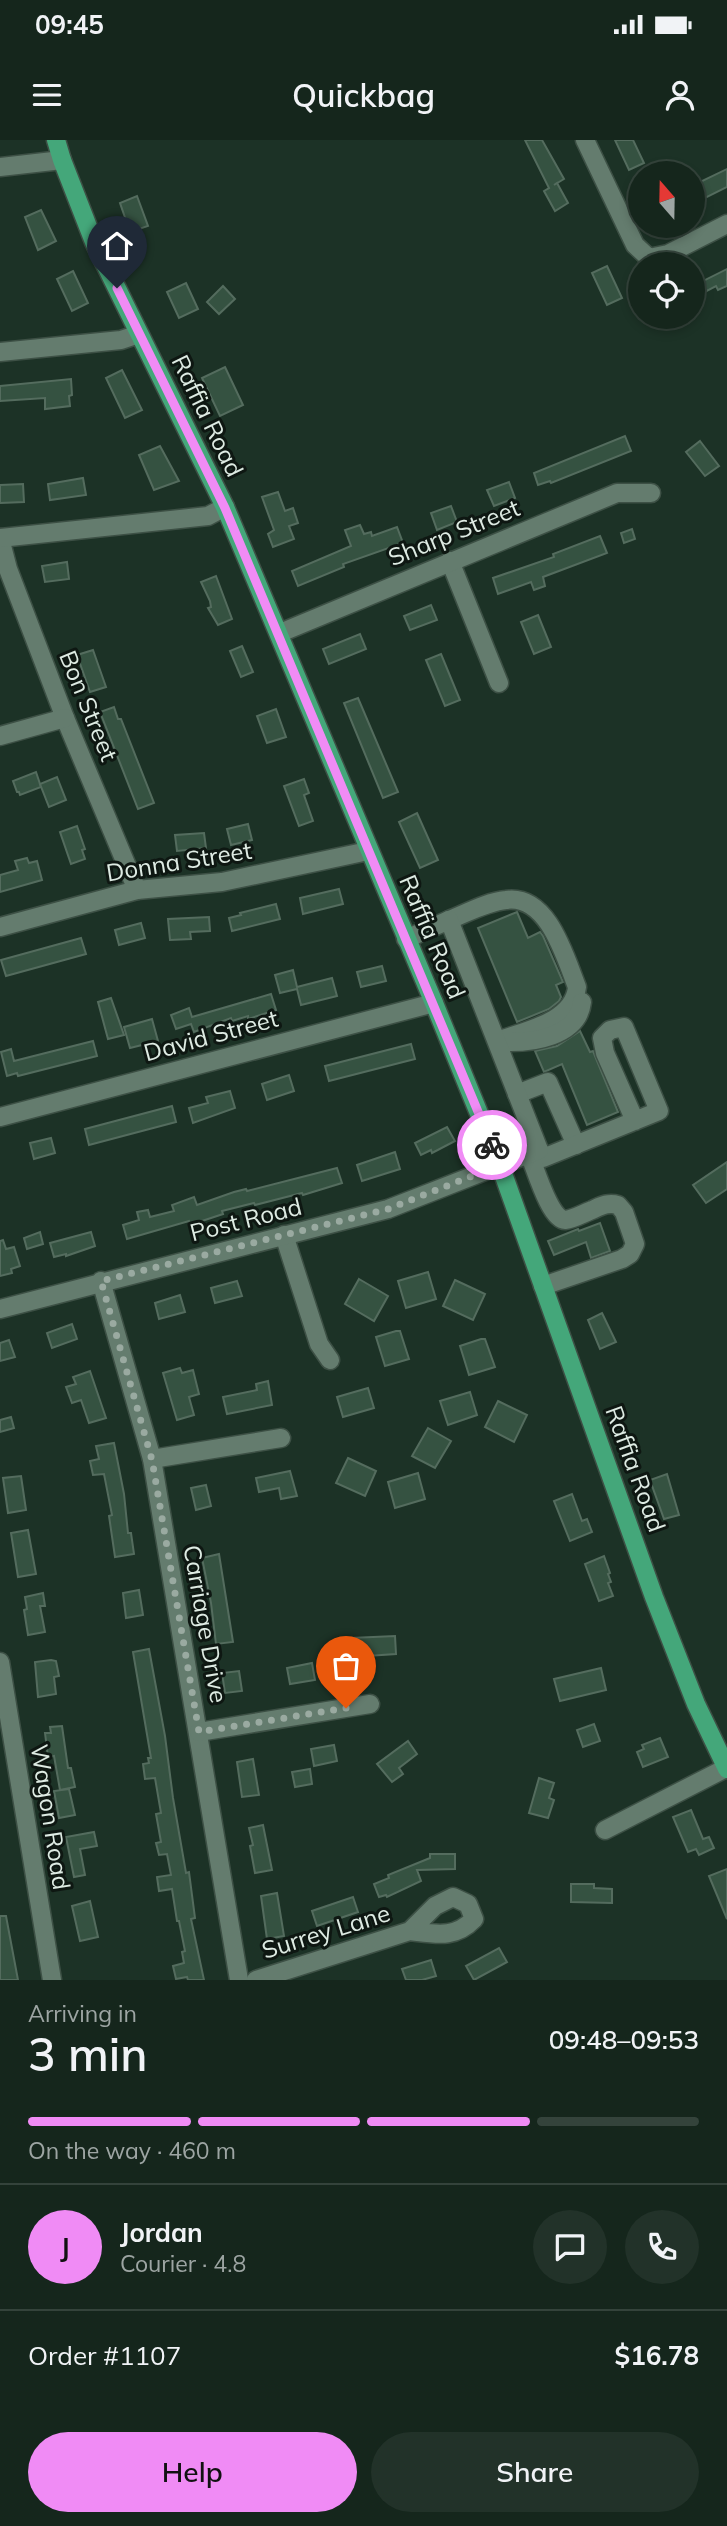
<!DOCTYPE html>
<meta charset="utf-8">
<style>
:root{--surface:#15261c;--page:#223229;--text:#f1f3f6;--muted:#9da5a3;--line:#34433b;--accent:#f08bf5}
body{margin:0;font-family:Mulish,sans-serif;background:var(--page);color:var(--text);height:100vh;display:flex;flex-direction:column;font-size:26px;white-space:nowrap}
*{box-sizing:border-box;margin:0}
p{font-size:23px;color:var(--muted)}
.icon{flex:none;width:38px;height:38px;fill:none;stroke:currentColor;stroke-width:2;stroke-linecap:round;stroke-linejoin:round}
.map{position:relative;height:1840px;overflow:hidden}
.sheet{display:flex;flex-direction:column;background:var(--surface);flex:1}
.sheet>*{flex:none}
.needle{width:46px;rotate:340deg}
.fabs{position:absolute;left:628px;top:21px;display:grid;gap:14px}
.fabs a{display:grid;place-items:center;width:77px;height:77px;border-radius:50%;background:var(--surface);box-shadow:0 4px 10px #0003,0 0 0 2px var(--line);font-size:35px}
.pin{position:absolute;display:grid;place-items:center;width:60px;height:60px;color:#fff;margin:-72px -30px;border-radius:50% 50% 50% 0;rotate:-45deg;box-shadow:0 0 7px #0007}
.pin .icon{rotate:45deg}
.courier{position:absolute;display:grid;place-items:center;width:70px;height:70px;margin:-35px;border:5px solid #f08bf5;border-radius:50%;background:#fff;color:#222;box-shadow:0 2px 9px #0007}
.headline em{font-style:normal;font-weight:600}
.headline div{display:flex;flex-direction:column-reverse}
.headline{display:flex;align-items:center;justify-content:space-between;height:119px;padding:0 28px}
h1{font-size:46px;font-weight:600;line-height:52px}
.bar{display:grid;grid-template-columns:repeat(4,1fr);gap:10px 7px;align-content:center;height:84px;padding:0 28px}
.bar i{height:9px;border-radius:5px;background:var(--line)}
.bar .on{background:var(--accent)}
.bar p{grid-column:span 4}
.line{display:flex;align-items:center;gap:18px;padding:0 28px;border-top:2px solid var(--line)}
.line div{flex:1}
.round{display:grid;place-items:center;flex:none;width:74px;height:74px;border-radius:37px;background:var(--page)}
.button{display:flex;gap:14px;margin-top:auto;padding:14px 28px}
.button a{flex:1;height:80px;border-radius:42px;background:var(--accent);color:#111;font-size:28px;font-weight:600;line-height:80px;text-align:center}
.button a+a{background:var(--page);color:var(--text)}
.status{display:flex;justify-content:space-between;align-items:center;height:49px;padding:0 35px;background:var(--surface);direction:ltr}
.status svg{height:19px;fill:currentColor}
header{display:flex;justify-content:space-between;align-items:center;height:91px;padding:0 28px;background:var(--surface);font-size:32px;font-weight:600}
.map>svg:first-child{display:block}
</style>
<div class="status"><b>09:45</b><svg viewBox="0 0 49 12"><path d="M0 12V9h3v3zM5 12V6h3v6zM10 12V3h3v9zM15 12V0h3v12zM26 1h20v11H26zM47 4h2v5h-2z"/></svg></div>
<header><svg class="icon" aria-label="menu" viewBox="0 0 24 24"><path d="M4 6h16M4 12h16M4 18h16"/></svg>Quickbag<svg class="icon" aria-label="person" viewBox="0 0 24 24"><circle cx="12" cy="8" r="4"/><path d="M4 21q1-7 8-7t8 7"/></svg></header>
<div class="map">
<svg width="727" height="1840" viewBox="0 0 727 1840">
<rect width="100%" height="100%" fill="#1c3226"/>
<g fill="#355241" stroke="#546c5e" stroke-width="2">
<polygon points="525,0 542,0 564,39 554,45 557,43 568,63 555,71 544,51 549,48"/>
<polygon points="615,0 633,0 644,23 629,30"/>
<polygon points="727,29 727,47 705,58 698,43"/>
<polygon points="137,56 148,86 130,92 120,63"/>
<polygon points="41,70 56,101 38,110 25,77"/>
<polygon points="607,126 622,158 607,165 592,133"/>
<polygon points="727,129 727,146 718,150 716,146 693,158 693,146"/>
<polygon points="73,131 88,163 72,171 57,139"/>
<polygon points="186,143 198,169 179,178 167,152"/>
<polygon points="223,146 235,159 219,174 207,162"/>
<polygon points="225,227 243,265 220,276 202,238"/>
<polygon points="122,230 142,270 125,278 106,238"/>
<polygon points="71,239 72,255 69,256 70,266 45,269 45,258 0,261 0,246"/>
<polygon points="625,296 631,311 551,343 550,341 538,345 534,333"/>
<polygon points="700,301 719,326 705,336 686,312"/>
<polygon points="160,306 179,341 154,350 139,315"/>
<polygon points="83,338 86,355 50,360 48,344"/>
<polygon points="509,342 515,358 494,366 487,350"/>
<polygon points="23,344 24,362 0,363 0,345"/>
<polygon points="278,352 285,371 293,368 298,383 289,386 294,399 273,407 268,394 274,390 262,357"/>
<polygon points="451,366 457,382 437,390 431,373"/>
<polygon points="360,385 364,394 371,392 372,396 397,387 403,403 343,424 344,427 298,446 292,431 351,406 345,390"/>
<polygon points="632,389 635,399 624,403 621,393"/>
<polygon points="600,396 607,413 543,437 545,446 534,450 531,442 498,454 493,438 554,417 553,414"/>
<polygon points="67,422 69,439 45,442 42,426"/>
<polygon points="216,436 232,479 218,485 208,468 211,467 210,461 201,442"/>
<polygon points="431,465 437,480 410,490 404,476"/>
<polygon points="538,475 551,507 534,514 521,482"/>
<polygon points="360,494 366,509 329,524 323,509"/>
<polygon points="242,506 253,532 241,537 230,511"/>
<polygon points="93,510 106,547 90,552 77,515"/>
<polygon points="441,514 460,560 445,566 426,520"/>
<polygon points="358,558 398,652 383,658 344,563"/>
<polygon points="114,567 118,579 121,579 154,663 138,669 100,572"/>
<polygon points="276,569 286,597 267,603 257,576"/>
<polygon points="36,632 41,647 20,655 19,652 17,652 13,641"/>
<polygon points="57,637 66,660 49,667 40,644"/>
<polygon points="304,639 309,653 304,655 313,681 299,686 284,646"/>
<polygon points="417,673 438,720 420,728 399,682"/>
<polygon points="248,684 252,700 231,705 227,689"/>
<polygon points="77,686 85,709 82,710 85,719 71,724 60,692"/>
<polygon points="204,693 206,708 177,711 175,695"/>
<polygon points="27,718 29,723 37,721 42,740 0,752 0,735 18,730 15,721"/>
<polygon points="339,749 343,764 303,774 300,758"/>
<polygon points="276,764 280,779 232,791 229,778 241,775 240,773"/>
<polygon points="517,772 528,798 540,792 543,796 563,842 556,845 561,857 559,861 549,869 517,882 478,788"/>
<polygon points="209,777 210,791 190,792 191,799 170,800 168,779"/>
<polygon points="141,783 145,798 119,805 115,790"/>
<polygon points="81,798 86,814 6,836 1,820"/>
<polygon points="382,826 386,841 361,847 357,832"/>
<polygon points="293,830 297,847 332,838 337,856 301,865 297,849 280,853 275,835"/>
<polygon points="271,854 276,870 248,879 248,876 232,881 231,878 194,892 191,884 176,889 171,875 189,868 192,877"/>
<polygon points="111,858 124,895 108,899 98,862"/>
<polygon points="152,879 158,901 130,908 124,887"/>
<polygon points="580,891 590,912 593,911 618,972 587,985 562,924 544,932 535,911 557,906"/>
<polygon points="93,901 97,916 18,936 17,933 7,936 1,912 11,909 14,921"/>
<polygon points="411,904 415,919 329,941 325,926"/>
<polygon points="289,935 294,951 267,960 262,944"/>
<polygon points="230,951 235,968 193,983 189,968 208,963 206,957"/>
<polygon points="172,966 176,982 89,1005 85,989"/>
<polygon points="447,987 455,1001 432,1013 431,1010 421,1015 415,1003"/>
<polygon points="51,998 55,1013 34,1019 30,1003"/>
<polygon points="395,1012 400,1029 362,1041 357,1025"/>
<polygon points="727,1022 727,1049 706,1063 693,1045"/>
<polygon points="337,1028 342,1043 303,1055 302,1053 255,1065 254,1063 222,1071 223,1074 190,1085 189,1081 127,1099 123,1085 139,1080 137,1072 148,1070 150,1077 174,1071 172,1065 194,1057 197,1065 234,1052 246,1049 247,1051"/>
<polygon points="600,1083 610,1111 591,1118 586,1102 554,1115 548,1101 578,1089 579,1091"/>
<polygon points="40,1092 43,1104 27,1109 24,1098"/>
<polygon points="91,1092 95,1106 66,1116 66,1114 54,1117 50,1103"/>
<polygon points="3,1100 6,1109 14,1107 20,1126 11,1129 12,1133 0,1136 0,1101"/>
<polygon points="428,1132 436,1159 406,1168 398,1141"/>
<polygon points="359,1139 388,1156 374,1181 345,1164"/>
<polygon points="455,1140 485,1154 473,1180 443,1166"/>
<polygon points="237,1141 242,1156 215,1163 211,1148"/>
<polygon points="180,1155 185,1172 159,1179 155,1163"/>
<polygon points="602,1173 616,1202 600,1209 588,1180"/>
<polygon points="72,1184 77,1199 52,1208 47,1193"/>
<polygon points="396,1191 400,1191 409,1219 385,1226 376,1197"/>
<polygon points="481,1199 485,1199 495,1227 469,1235 460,1206"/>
<polygon points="9,1200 15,1217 0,1221 0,1203"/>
<polygon points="180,1228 182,1233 193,1230 199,1254 189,1257 194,1275 177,1280 163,1233"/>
<polygon points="90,1231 106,1278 89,1283 81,1260 72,1263 66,1247 76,1244 73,1237"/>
<polygon points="268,1241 272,1265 227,1274 223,1257 257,1250 256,1244"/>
<polygon points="368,1248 374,1268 343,1277 337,1257"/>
<polygon points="470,1252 477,1275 448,1285 440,1261"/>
<polygon points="498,1261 527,1275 514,1302 485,1287"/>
<polygon points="11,1277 14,1288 0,1292 0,1280"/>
<polygon points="428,1288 451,1301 435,1328 412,1316"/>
<polygon points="114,1303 124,1354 128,1393 131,1393 134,1414 115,1417 109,1376 112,1375 104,1334 93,1335 90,1321 99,1319 96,1306"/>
<polygon points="348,1318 376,1331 365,1356 336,1343"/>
<polygon points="290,1331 297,1356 281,1359 279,1348 259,1352 256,1338"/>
<polygon points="418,1333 425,1359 395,1368 388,1342"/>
<polygon points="667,1334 679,1375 664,1379 650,1340"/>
<polygon points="21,1336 26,1370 8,1373 3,1338"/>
<polygon points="206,1345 211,1366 196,1370 191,1348"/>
<polygon points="572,1354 582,1381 587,1379 592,1392 570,1401 554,1361"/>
<polygon points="28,1390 36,1434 18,1437 11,1393"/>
<polygon points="219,1414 233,1502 216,1504 211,1463 202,1418"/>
<polygon points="604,1416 610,1433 608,1434 611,1442 608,1443 613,1456 599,1461 585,1424"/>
<polygon points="139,1450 143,1475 126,1478 123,1453"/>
<polygon points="43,1453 45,1466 40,1466 45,1492 28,1495 24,1470 27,1469 25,1457"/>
<polygon points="395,1496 396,1514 352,1517 351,1498"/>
<polygon points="149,1509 165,1596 173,1658 186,1733 189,1732 195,1778 191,1779 204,1840 188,1840 187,1837 176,1839 173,1826 184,1823 182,1812 185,1811 179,1781 177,1781 172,1749 159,1751 157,1737 171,1735 167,1714 159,1715 156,1703 161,1702 156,1674 161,1673 155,1638 145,1639 143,1624 149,1623 148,1618 151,1618 133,1512"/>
<polygon points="51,1520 56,1521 59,1536 54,1537 56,1554 38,1557 35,1522"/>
<polygon points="312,1523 315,1540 290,1544 287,1528"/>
<polygon points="601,1528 606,1550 560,1561 554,1539"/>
<polygon points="239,1531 242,1551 225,1553 222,1533"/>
<polygon points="594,1584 600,1601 583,1607 577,1590"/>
<polygon points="62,1586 68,1628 71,1628 75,1647 60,1650 54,1616 48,1617 45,1593 51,1593 50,1587"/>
<polygon points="660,1598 668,1617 643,1627 637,1612 644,1609 642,1605"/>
<polygon points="408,1601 417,1614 399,1628 403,1634 392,1642 377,1624"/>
<polygon points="334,1605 337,1621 314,1626 311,1609"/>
<polygon points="253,1619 259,1655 242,1657 237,1622"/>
<polygon points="310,1629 312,1644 295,1647 292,1632"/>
<polygon points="539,1638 554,1643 549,1658 554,1660 548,1678 529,1673"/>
<polygon points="69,1649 75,1675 59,1678 54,1651"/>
<polygon points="691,1670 703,1699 709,1697 714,1708 699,1715 696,1709 688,1712 673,1677"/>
<polygon points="263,1685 272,1730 255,1733 250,1706 253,1705 249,1688"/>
<polygon points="94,1692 97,1706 80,1709 85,1735 74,1737 66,1697"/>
<polygon points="430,1714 455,1714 455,1729 417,1730 421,1741 387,1757 386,1755 379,1757 374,1744 389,1738 388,1735 430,1718"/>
<polygon points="727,1729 727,1779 709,1736"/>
<polygon points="571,1744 594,1744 594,1748 612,1749 612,1763 571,1762"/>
<polygon points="277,1753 284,1796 267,1799 261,1756"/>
<polygon points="353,1757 358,1772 317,1786 312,1771"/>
<polygon points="90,1761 98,1797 80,1801 72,1766"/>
<polygon points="0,1776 6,1776 18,1840 0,1840"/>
<polygon points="499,1808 507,1822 474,1840 466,1826"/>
<polygon points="431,1820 436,1836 422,1840 406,1840 402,1829"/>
</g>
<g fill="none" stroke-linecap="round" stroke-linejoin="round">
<g stroke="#3d5045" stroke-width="21">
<g id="minor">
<polyline points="585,0 635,105 649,118 668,114 727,84"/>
<polyline points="0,27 62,20"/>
<polyline points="0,212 121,200 139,194"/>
<polyline points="0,398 8,429 65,578 137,750"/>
<polyline points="0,398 208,376 225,367"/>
<polyline points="450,421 499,543"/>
<polyline points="280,493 617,353 651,353"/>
<polyline points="0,596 65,578"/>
<path d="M 449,780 C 467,773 486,762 506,760 C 548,754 565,817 577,847 C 574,882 524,891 497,901"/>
<polyline points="0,787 137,750 222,742 368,711"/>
<path d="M 504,902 C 532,903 578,897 582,862"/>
<polyline points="517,954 548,942 576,1005"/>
<polyline points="0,977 434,863"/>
<polyline points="539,1010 543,1018 659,971 624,887 610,890 602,898 605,913 635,981"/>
<path d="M 529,1014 C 535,1027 550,1080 565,1080 C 574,1079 584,1073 592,1070 C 601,1066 608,1062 618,1065 L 624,1072 L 635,1104 L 630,1114 L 622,1119 L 543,1146"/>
<polyline points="284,1095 319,1204 330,1220"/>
<polyline points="101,1141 152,1319 239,1840"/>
<polyline points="0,1169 388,1069 539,1010 449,780 406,799"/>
<polyline points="152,1319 281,1298"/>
<polyline points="0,1522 52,1840"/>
<polyline points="199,1592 370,1564"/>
<polyline points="605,1690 726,1628"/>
<path d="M 256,1840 L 410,1791 L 435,1766 L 453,1757 L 468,1764 L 474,1779 C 455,1799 436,1794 410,1791"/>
</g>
</g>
<g stroke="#3d5045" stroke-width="21">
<polyline id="major" points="56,0 62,20 94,102 225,367 434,863 500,1025 654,1457 696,1564 727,1629"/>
</g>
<use href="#minor" stroke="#647c6e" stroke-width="18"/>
<use href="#major" stroke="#44a77a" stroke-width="18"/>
</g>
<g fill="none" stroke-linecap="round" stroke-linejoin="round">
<polyline stroke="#9aaaa1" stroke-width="7" stroke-dasharray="0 12.6" points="346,1568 199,1592 152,1320 101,1141 388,1069 500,1025 492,1005"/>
<polyline stroke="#f08bf5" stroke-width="9" points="117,148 225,368 492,1005"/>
</g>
<g text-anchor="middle" stroke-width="6" stroke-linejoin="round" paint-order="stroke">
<g font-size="24" fill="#deebe3" stroke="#0e1712">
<text transform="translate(207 276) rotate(64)" y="8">Raffia Road</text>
<text transform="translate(454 393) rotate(-22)" y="8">Sharp Street</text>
<text transform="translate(88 566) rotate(68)" y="8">Bon Street</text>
<text transform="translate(179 722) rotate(-9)" y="8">Donna Street</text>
<text transform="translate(432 797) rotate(67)" y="8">Raffia Road</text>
<text transform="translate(211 896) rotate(-15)" y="8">David Street</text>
<text transform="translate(246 1080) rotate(-14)" y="8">Post Road</text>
<text transform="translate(635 1329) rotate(70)" y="8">Raffia Road</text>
<text transform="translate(205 1484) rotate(80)" y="8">Carriage Drive</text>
<text transform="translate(50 1677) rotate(81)" y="8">Wagon Road</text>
<text transform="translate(326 1792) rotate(-17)" y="8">Surrey Lane</text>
</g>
</g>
</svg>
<div class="fabs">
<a><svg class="needle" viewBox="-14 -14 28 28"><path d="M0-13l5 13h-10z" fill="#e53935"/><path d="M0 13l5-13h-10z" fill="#9da5a3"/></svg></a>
<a><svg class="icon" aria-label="locate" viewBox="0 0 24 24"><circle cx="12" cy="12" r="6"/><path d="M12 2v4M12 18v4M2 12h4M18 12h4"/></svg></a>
</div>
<div class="pin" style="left:346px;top:1568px;background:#ea580c"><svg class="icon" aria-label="bag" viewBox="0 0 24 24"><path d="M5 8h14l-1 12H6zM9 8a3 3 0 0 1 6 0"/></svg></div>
<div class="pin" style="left:117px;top:148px;background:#1f2937"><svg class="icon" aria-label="home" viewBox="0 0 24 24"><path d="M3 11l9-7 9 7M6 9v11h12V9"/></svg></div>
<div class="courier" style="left:492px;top:1005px"><svg class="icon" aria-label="bike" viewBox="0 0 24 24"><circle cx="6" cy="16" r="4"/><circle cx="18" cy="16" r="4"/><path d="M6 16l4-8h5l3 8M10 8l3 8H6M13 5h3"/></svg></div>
</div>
<section class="sheet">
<div class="headline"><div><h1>3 min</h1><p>Arriving in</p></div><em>09:48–09:53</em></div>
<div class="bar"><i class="on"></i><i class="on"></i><i class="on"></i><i></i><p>On the way · 460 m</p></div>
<div class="line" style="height:126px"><b class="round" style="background:var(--accent);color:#111">J</b><div><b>Jordan</b><p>Courier · 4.8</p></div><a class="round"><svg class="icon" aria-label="chat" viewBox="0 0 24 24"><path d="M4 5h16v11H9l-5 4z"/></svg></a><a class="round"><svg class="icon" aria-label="phone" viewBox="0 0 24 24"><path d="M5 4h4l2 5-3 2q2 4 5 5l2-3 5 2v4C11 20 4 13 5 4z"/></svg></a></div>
<div class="line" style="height:91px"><div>Order #1107</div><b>$16.78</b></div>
<div class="button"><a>Help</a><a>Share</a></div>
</section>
